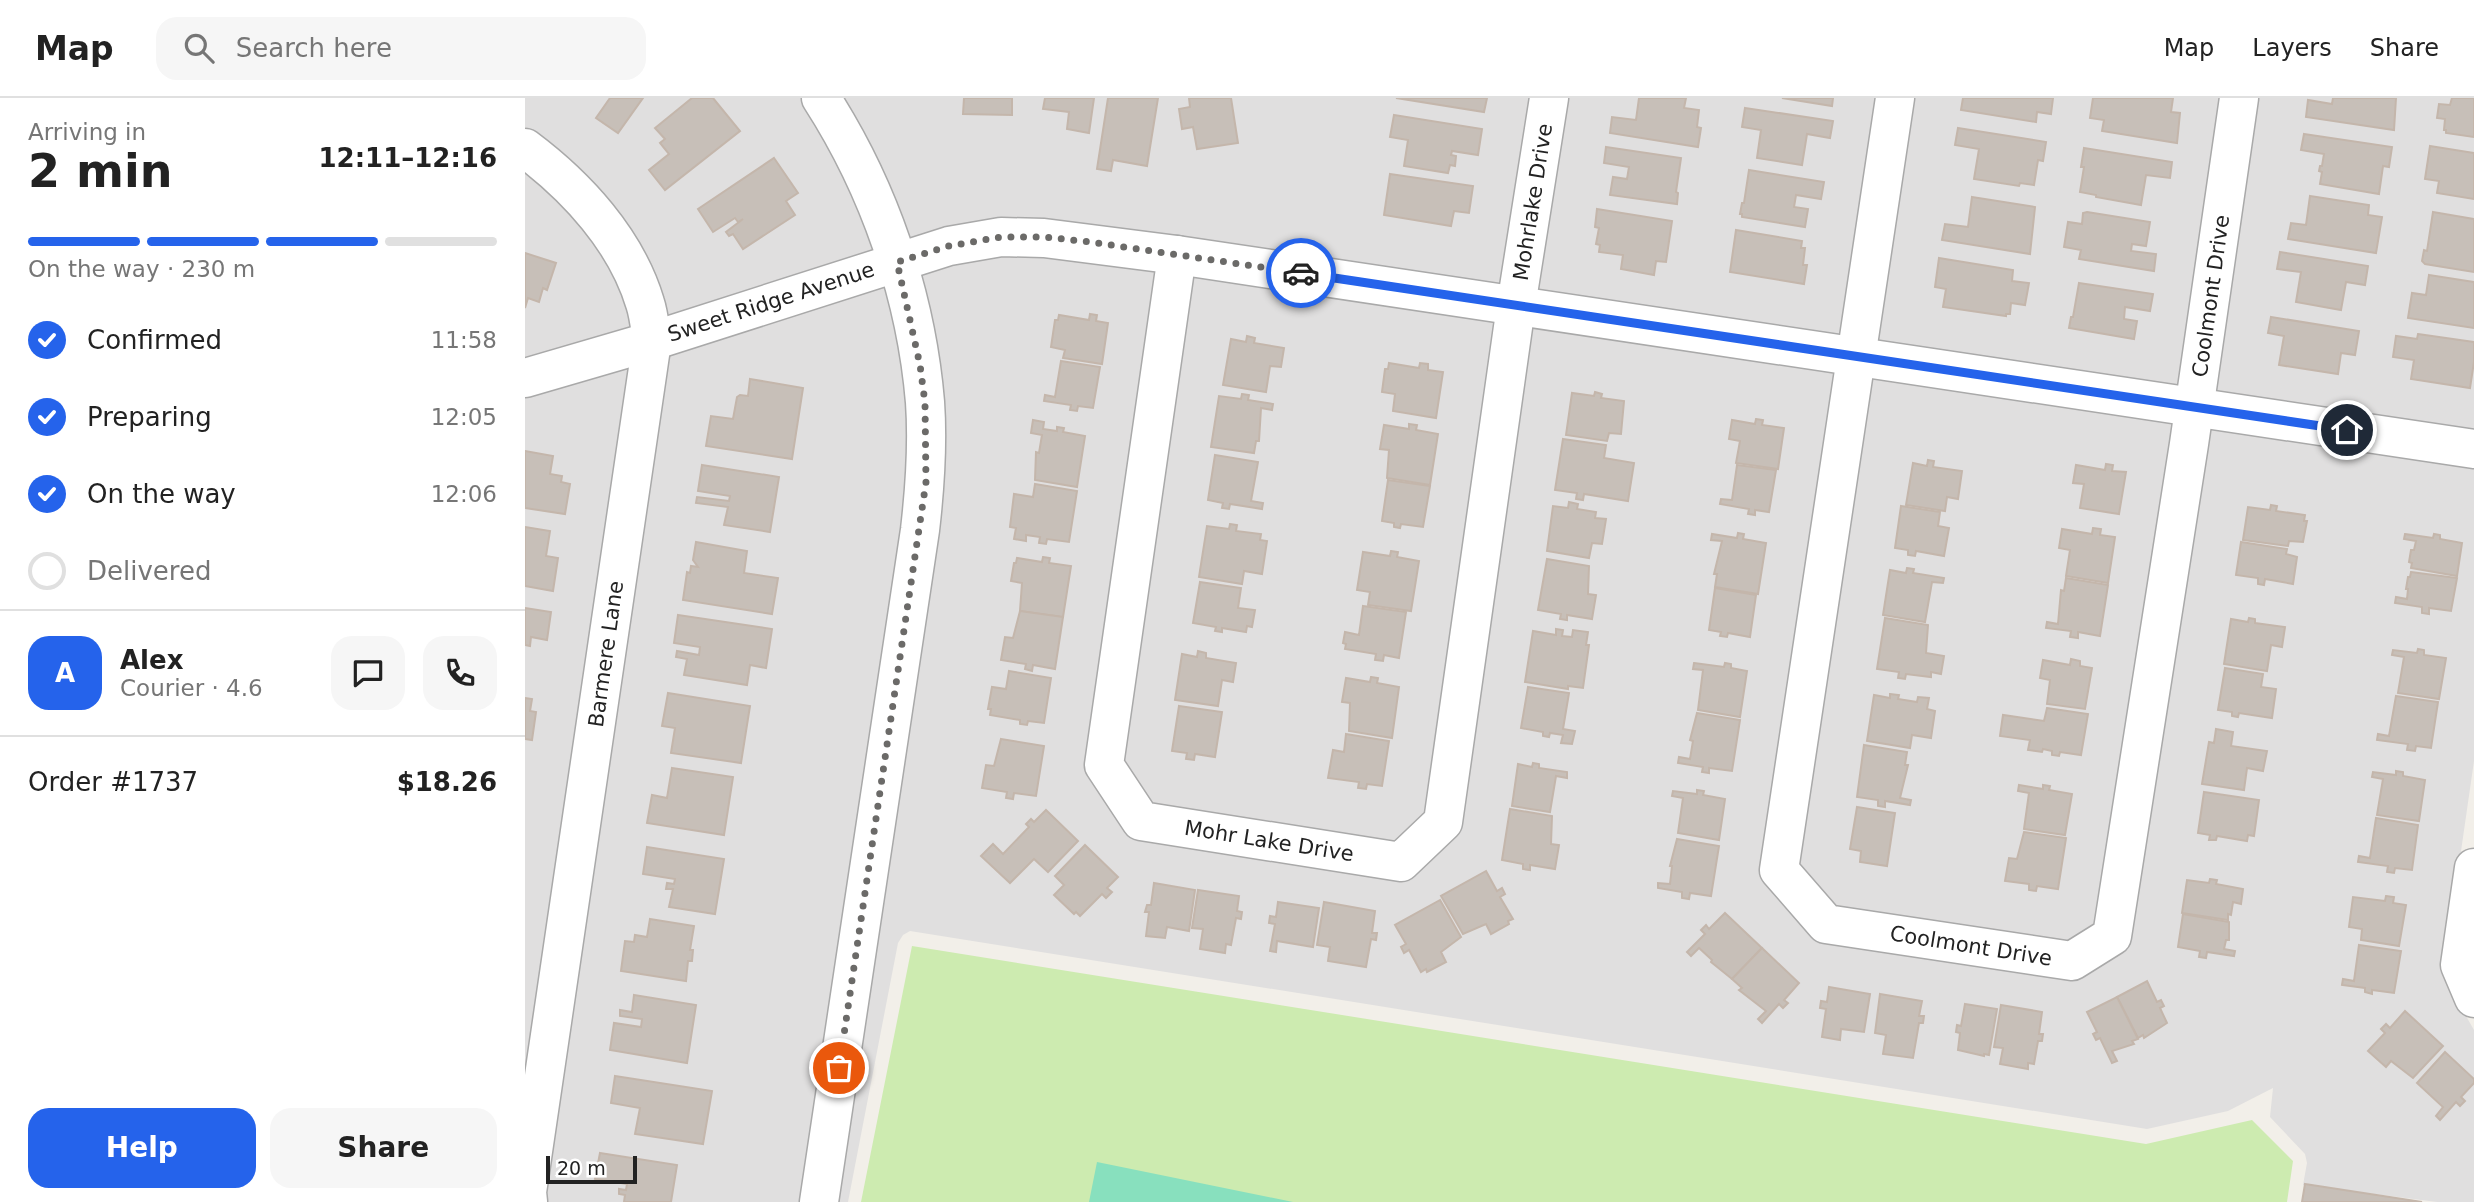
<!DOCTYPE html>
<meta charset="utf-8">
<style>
:root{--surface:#fff;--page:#f6f6f6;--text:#222;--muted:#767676;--line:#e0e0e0;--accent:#2563eb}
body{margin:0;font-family:"DejaVu Sans",sans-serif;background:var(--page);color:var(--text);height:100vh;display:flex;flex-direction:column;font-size:26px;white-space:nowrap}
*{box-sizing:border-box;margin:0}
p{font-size:23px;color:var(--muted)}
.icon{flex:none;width:38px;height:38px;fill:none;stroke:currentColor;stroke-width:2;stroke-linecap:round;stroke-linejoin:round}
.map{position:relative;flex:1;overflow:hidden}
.panel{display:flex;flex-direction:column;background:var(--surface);width:525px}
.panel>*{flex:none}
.scale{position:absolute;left:21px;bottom:18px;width:91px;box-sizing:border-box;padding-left:7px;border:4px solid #222;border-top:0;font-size:19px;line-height:24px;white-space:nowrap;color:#222;-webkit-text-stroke:5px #fff;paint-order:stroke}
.pin{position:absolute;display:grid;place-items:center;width:60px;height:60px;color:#fff;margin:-30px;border:4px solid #fff;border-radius:50%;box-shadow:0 2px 7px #0007}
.courier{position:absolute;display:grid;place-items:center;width:70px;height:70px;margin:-35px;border:5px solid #2563eb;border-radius:50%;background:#fff;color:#222;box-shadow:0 2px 9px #0007}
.headline em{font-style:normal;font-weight:600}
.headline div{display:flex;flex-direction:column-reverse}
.headline{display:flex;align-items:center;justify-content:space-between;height:119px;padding:0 28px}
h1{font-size:46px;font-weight:600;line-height:52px}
.bar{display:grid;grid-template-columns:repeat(4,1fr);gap:10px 7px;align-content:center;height:84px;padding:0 28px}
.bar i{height:9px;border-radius:5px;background:var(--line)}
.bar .active{background:var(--accent)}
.bar p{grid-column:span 4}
.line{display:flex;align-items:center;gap:18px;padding:0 28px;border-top:2px solid var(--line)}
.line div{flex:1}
.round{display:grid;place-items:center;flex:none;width:74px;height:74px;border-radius:21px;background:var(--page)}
ol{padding:0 28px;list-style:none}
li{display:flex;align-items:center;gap:21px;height:77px}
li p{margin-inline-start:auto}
li .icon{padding:7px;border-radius:50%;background:var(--accent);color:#fff;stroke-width:4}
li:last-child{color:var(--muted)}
li i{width:38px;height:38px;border:4px solid var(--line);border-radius:50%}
.primary-button{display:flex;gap:14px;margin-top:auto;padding:14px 28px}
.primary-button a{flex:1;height:80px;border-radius:21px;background:var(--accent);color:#fff;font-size:28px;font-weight:600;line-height:80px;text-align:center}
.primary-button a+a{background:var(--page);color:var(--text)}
header{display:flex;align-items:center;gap:42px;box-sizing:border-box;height:98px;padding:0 35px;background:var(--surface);border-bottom:2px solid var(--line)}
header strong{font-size:33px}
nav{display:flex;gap:38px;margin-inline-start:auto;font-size:24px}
.search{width:490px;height:63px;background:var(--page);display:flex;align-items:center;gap:18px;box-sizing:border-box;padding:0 24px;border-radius:21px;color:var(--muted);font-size:26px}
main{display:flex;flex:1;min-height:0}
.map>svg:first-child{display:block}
</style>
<header>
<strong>Map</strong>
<div class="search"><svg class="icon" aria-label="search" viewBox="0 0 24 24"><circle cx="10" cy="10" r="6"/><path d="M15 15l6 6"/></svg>Search here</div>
<nav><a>Map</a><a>Layers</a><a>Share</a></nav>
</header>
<main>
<section class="panel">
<div class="headline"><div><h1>2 min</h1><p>Arriving in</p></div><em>12:11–12:16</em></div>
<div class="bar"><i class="active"></i><i class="active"></i><i class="active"></i><i></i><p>On the way · 230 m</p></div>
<ol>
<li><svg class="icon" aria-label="check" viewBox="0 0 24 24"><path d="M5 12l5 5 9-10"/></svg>Confirmed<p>11:58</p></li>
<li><svg class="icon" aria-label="check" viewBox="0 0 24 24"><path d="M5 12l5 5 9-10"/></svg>Preparing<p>12:05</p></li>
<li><svg class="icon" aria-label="check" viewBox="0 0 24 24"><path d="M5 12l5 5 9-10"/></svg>On the way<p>12:06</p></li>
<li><i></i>Delivered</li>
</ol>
<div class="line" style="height:126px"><b class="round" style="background:var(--accent);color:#fff">A</b><div><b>Alex</b><p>Courier · 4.6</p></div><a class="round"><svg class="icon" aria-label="chat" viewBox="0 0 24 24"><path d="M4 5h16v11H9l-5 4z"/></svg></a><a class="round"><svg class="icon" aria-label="phone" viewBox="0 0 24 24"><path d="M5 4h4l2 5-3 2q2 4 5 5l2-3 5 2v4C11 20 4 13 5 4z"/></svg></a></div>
<div class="line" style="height:91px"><div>Order #1737</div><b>$18.26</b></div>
<div class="primary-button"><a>Help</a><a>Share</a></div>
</section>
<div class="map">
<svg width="1949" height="1104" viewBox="0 0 1949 1104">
<rect width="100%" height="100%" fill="#f2efe9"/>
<g fill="#e0dfdf">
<polygon points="0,0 276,0 299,35 320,75 351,152 139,220 34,53 0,29"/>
<polygon points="316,0 1009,0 979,189 671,141 521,122 381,142"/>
<polygon points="1041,0 1354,0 1319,238 1010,193"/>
<polygon points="1386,0 1699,0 1656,290 1350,243"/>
<polygon points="1730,0 1949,0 1949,333 1688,294"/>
<polygon points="0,72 46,114 73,147 93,180 109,230 0,262"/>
<polygon points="477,156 518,157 635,172 564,665 604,734 873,781 928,738 1005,228 1314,273 1239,770 1289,838 1594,854 1682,329 1949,369 1949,663 1919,871 1921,883 1949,932 1949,1104 1912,1104 1778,1087 1782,1065 1780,1056 1745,1019 1748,990 1703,1013 1622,1031 385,833 378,837 373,845 323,1104 310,1104 411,433 391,176 427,165"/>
<polygon points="666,177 974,224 904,715 871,745 626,707 596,662"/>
<polygon points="360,185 380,271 385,383 278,1104 18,1104 141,257"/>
<polygon points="107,267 0,1002 0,298"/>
<polygon points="1345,278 1651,325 1573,827 1544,845 1309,809 1271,766"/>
</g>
<polygon fill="#cdebb0" points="387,848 1621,1046 1727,1022 1768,1063 1762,1104 336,1104"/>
<polygon fill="#88e0be" points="572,1064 768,1104 564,1104"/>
<g fill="#c7bfb8" stroke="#c4b6ab" stroke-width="2">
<polygon points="85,0 118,0 93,35 71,20"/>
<polygon points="167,0 188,0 215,33 140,92 124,72 144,56 135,45 140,41 130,30"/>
<polygon points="439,0 487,0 487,17 438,16"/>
<polygon points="520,0 569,0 564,35 542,31 544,14 518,11"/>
<polygon points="583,0 633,0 622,68 588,62 586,73 572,71"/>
<polygon points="664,0 706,0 713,45 672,51 668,29 657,31 654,11 665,9"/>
<polygon points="871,0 962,0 959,14"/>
<polygon points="1114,0 1161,0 1159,10 1174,12 1172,29 1176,30 1173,49 1085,35 1087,19 1111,22"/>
<polygon points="1257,0 1308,0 1307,8"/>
<polygon points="1438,0 1528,0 1526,16 1512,14 1511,24 1436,12"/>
<polygon points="1568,0 1648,0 1646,14 1655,15 1652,45 1577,33 1579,22 1565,20"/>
<polygon points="1808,0 1871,0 1869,32 1781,19 1783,2 1807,6"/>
<polygon points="1927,0 1949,0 1949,39 1921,35 1921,32 1919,32 1920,21 1912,20 1914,6 1925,7"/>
<polygon points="1220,10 1308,23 1305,40 1282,36 1277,67 1232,60 1236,32 1217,29"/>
<polygon points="869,17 957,31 953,57 927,53 926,57 931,58 930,68 925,67 923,75 879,68 883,42 865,39"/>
<polygon points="1433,30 1521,44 1518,63 1513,62 1509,87 1495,85 1494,88 1449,81 1454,51 1430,47"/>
<polygon points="1779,36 1867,49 1864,69 1858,68 1854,96 1795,86 1797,74 1794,73 1795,68 1797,68 1799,56 1776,52"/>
<polygon points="1905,48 1949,55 1949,101 1912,95 1914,83 1900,81"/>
<polygon points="1081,49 1156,60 1151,94 1153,95 1152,106 1085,97 1088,79 1102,81 1104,69 1079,65"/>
<polygon points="1559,50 1647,64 1645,80 1621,77 1616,107 1571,99 1571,97 1555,94 1559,69 1556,69"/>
<polygon points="249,60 273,95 261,103 270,117 218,151 208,136 204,138 201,134 218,121 213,124 210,120 188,134 173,111"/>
<polygon points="1224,72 1299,84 1296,101 1271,97 1269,109 1283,111 1280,129 1217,119 1217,116 1215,116 1217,105 1219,105"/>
<polygon points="865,76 948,88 944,115 929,113 926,128 859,117"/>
<polygon points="1785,98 1844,107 1843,117 1857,119 1851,155 1763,141 1766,125 1781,127"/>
<polygon points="1447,99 1510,109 1505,156 1417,142 1420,126 1443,129"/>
<polygon points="1072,111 1147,123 1141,164 1131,163 1129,177 1096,171 1098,157 1074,154 1075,147 1071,146 1074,130 1070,129"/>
<polygon points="1562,114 1625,124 1621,148 1607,146 1606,153 1631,156 1629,173 1554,161 1556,152 1539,149 1543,124 1557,126 1558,115"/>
<polygon points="1908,114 1949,121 1949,174 1900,166 1897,163 1899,152 1902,153"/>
<polygon points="1211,132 1277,143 1276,150 1280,150 1278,167 1282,167 1279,186 1205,174"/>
<polygon points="1755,154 1843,168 1840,187 1821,184 1816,212 1771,204 1776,174 1752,171"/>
<polygon points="0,155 31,165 22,192 18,190 14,204 3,200 0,210"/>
<polygon points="1414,160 1488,172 1487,183 1504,185 1500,207 1486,205 1485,216 1481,216 1481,218 1418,209 1421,191 1410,189"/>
<polygon points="1904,177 1949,184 1949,230 1883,220 1887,195 1901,197"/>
<polygon points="1554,185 1628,196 1625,213 1600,209 1599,221 1612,223 1609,241 1544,230 1546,219 1548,219"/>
<polygon points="565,216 572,217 571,223 583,225 577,266 538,260 540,252 526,249 530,222 533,222 534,217 564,222"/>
<polygon points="1746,219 1834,233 1830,257 1816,255 1813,276 1754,267 1759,238 1743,235"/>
<polygon points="1893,236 1949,244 1949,264 1945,290 1886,281 1889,262 1868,259 1871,238 1892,241"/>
<polygon points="722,238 730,240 729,245 759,250 756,269 745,268 741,294 698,287 706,241 721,244"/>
<polygon points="536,263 575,269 568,310 553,308 552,313 545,312 546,307 519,303 520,297 530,299"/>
<polygon points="864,265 894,270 895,265 903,266 903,272 918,274 911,320 868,313 870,296 857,294 860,271 863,271"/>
<polygon points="225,281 278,290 267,361 181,348 186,318 208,321 212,299 215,297 223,298"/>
<polygon points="1070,294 1077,296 1076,300 1099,303 1096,336 1084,335 1082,343 1041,337 1047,295 1069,298"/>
<polygon points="717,296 724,297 723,302 748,306 747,312 736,310 734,343 731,343 729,355 686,349 694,298 716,301"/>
<polygon points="1231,321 1238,322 1237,327 1259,330 1253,371 1211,365 1215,343 1204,341 1207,322 1230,326"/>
<polygon points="508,322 519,324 518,331 532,333 532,329 539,330 538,334 560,338 552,389 510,382 511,354 514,355 517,337 506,335"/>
<polygon points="884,326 892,327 891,332 913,336 905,387 862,380 864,352 855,351 859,327 884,331"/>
<polygon points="1038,341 1081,347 1079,360 1109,365 1103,403 1059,396 1058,402 1051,401 1052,395 1030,392"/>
<polygon points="0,353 28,358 25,376 37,378 36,384 45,386 40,416 0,410"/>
<polygon points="690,357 733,364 726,403 738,405 737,411 705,406 704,411 697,410 698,405 683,402"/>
<polygon points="1403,362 1409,363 1408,369 1437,373 1433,401 1422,399 1420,413 1381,407 1388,365 1402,368"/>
<polygon points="1581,366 1588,367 1587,373 1601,374 1594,416 1555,410 1559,386 1548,385 1551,367 1580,372"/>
<polygon points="177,367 254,379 245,434 199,427 203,409 171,405 172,399 204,403 205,398 173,393"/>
<polygon points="1212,367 1251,372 1244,414 1230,412 1230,417 1223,416 1224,411 1195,406 1196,401 1207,402"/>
<polygon points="863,382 905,388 898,429 876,426 875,430 869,429 869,425 857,423"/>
<polygon points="510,386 552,393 544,444 522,441 521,446 514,445 515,439 501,437 501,443 489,441 491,430 485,429 489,396 508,399"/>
<polygon points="1044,404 1053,406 1052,411 1071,414 1070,420 1081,421 1077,446 1067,445 1064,460 1022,453 1028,408 1043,410"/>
<polygon points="1746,407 1752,408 1751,413 1780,417 1779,423 1782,423 1778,444 1764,443 1763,448 1718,442 1723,409 1745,412"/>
<polygon points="1376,408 1415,414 1413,428 1424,430 1419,458 1391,453 1390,458 1383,457 1383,452 1370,450"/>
<polygon points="705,426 712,427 711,433 736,436 735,442 742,443 737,476 719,473 717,486 674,479 682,428 704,431"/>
<polygon points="0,429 25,433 21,458 33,460 28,493 0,488"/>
<polygon points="1568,430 1576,431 1575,437 1590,439 1583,485 1541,478 1545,452 1534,450 1537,431 1567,436"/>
<polygon points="1213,435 1219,436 1218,441 1241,445 1233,496 1190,489 1192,476 1189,476 1197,443 1186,442 1187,436 1212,440"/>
<polygon points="1880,436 1908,440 1909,436 1915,437 1915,441 1937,445 1932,478 1886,470 1887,465 1884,464 1886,452 1889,452 1891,443 1879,441"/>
<polygon points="171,444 222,453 219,475 253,480 247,516 158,502 162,474 165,475 166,468 173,469 168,462"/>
<polygon points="1716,444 1762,451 1761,456 1772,459 1768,486 1740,481 1739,487 1733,486 1733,480 1711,477"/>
<polygon points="866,453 873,454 872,459 894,463 886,513 843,507 845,494 832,492 838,454 865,458"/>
<polygon points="518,459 525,460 524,465 546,468 538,519 495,513 497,485 486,483 489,465 491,465 492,460 517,464"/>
<polygon points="1022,461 1064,468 1063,496 1071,497 1067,521 1042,517 1042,522 1035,521 1036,516 1013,512"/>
<polygon points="1382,470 1389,471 1388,475 1419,480 1418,485 1407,484 1400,524 1358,517 1365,472 1381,475"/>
<polygon points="1886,474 1932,480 1926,513 1904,510 1904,516 1897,515 1897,509 1870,505 1871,499 1882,501 1883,491 1881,491 1883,479 1885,479"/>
<polygon points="1541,480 1583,487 1575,538 1553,534 1553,540 1545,539 1546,533 1521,530 1522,524 1533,526 1536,492 1539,493"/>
<polygon points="675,484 716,490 713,510 730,512 727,529 722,528 721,534 697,530 697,534 690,533 691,529 668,525"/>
<polygon points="1190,490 1231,497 1225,539 1203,535 1202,539 1195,538 1196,534 1184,532"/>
<polygon points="838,508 881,514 874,560 859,557 858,563 850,562 851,556 820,551 821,546 818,545 820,534 834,537"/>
<polygon points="0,510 26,514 22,542 6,539 5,548 0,547"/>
<polygon points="495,513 538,519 530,571 508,567 507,573 500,571 501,566 476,562 480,539 488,540"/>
<polygon points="153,517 247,531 241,570 225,567 222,587 159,577 162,561 151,559 152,553 174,557 175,549 149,545"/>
<polygon points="1360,520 1403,527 1401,555 1419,558 1416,576 1406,574 1406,579 1381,576 1380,581 1373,580 1374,574 1352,571"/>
<polygon points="1724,520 1730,521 1730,525 1760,529 1757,549 1746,547 1742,573 1699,566 1706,521 1723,524"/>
<polygon points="1031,531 1038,532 1037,538 1047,539 1048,532 1063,534 1061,547 1064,547 1058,590 1043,588 1043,591 1000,584 1008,533 1031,537"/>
<polygon points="1893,551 1899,552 1899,557 1921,560 1914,601 1873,595 1879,559 1867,557 1868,552 1892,555"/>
<polygon points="673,553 681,555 681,560 711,565 708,584 697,582 693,608 650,602 657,556 672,559"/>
<polygon points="1546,561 1555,563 1555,568 1567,570 1560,611 1522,606 1525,582 1515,580 1518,562 1545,567"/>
<polygon points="1169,565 1199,569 1200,565 1206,566 1206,570 1222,573 1215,619 1173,612 1178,572 1168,571"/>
<polygon points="1700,570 1738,576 1736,589 1751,591 1747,620 1714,615 1713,619 1707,618 1707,614 1693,612"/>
<polygon points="484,573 526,580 519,625 503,623 502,627 495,626 495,622 465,617 466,611 463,611 467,589 481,591"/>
<polygon points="846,579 853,580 852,585 874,589 867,640 824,633 825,605 817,604 821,580 845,584"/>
<polygon points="1003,589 1044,595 1038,631 1050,633 1047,646 1036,645 1038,637 1025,635 1024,639 1018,638 1018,634 996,630"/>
<polygon points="143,595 225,608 216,665 146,655 150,630 137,628"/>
<polygon points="1365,596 1374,597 1373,601 1392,604 1393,599 1404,600 1402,611 1410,613 1406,640 1387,637 1385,650 1342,643 1349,597 1365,600"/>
<polygon points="1871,598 1913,604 1906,650 1891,648 1890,653 1882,652 1883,646 1852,642 1853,636 1864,638"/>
<polygon points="0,600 7,601 5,613 11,614 7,642 0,641"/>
<polygon points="654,608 697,614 690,659 670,656 669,662 661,661 662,655 647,653"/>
<polygon points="1522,610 1563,616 1556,657 1535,654 1534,658 1527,657 1527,653 1518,651 1517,654 1503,652 1505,642 1475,638 1478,617 1519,623"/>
<polygon points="1172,615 1215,622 1207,673 1184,670 1184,675 1177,674 1178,669 1153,665 1154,659 1165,661 1168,643 1165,642"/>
<polygon points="1691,631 1708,634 1706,648 1742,653 1738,673 1722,670 1719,692 1677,686 1684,644 1689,645"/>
<polygon points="821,636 864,643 857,688 842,686 841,691 833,690 834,684 803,680 808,652 819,654"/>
<polygon points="476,641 519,648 511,698 489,695 488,701 481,700 482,694 457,690 461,667 469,668"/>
<polygon points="1339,647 1382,654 1380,667 1383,667 1375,700 1386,702 1385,707 1360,703 1360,709 1353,708 1353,702 1332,699"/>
<polygon points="1008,665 1014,666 1014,670 1042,674 1042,680 1031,678 1025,714 987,708 993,666 1007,669"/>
<polygon points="147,670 208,679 199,737 122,725 127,697 142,700"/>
<polygon points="1871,673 1878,674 1878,678 1900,682 1894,723 1852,717 1858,681 1847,679 1848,674 1871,677"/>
<polygon points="1494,687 1518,691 1518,687 1525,688 1524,692 1547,696 1540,737 1499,731 1504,695 1493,693"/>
<polygon points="1172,692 1179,693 1178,697 1200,701 1194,742 1153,735 1158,700 1147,698 1148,693 1172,696"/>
<polygon points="1679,694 1734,702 1729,738 1723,737 1722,743 1692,738 1691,742 1684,742 1685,737 1673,735"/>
<polygon points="1332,709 1370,715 1362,768 1335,764 1336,753 1325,751"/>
<polygon points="985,711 1027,718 1026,746 1034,747 1030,771 1005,767 1005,772 998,771 998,766 977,762"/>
<polygon points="521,712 553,743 523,774 509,761 485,785 456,758 468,746 478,756 504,729 501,726 506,721 509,724"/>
<polygon points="1851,720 1893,727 1887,772 1870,770 1869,775 1862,774 1863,768 1833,764 1834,758 1845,760"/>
<polygon points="1499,734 1541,740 1533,791 1512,788 1511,793 1504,792 1504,786 1480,783 1484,760 1492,761"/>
<polygon points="1152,741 1194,748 1186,798 1165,795 1164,801 1157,800 1157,794 1133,790 1133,785 1145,786 1147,768 1145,768"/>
<polygon points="560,747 593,779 582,790 587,794 581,800 577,796 555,818 551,814 549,816 529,797 539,787 530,778"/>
<polygon points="122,749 199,761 190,816 144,809 148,791 141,791 142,785 149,786 150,781 118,776"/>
<polygon points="961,773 972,793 977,790 980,796 975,799 988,821 983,823 984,826 966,836 961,826 938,836 916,798"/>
<polygon points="1685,781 1692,782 1691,786 1718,791 1716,806 1708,804 1706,817 1703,816 1703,822 1657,815 1662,782 1684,785"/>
<polygon points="629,785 670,792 664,833 642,829 640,840 621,838 624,814 620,814 622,807 626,807"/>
<polygon points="673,792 714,798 712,813 717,814 716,821 711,820 706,847 701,846 700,855 675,851 678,831 667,830"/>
<polygon points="1861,798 1869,799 1868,805 1881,807 1874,848 1836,842 1837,831 1824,829 1828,799 1860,803"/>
<polygon points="915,802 936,839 916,854 921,864 902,874 901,871 896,874 884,852 879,855 876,849 881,846 870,827"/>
<polygon points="753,804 794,810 788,849 752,843 751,854 745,853 750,826 744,825 745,818 751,819"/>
<polygon points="799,804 850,813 847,835 852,835 851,842 846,841 841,869 803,863 805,849 792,847"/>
<polygon points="1200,815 1237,850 1207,881 1186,864 1187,862 1174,850 1166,858 1162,854 1180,836 1176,832 1181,827 1184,831"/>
<polygon points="1658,816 1704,824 1704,842 1701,842 1699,851 1710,853 1709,858 1682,854 1681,860 1674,859 1675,853 1653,849"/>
<polygon points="125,821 169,828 165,852 168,852 167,863 163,863 161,883 96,873 100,843 109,844 110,837 122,839"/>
<polygon points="1834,847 1876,853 1869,895 1847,892 1847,896 1840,894 1840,890 1817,887 1818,881 1829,883"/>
<polygon points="1237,850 1274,885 1259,902 1263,905 1258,910 1254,906 1237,925 1233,921 1241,913 1214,892 1217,890 1207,881"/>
<polygon points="1622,883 1632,904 1636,902 1639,908 1635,910 1642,925 1619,940 1618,937 1613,940 1592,899"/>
<polygon points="1304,889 1345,896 1339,934 1316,931 1315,942 1297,939 1301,911 1295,910 1296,903 1302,904"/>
<polygon points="1355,896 1397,903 1394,918 1399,918 1398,925 1394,925 1388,960 1358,956 1361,937 1350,935"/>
<polygon points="109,897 171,907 162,965 85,952 89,925 116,929 117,921 95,918 95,912 107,914"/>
<polygon points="1592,899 1613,941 1607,943 1609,946 1587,953 1592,963 1587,965 1575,940 1571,942 1568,936 1572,934 1562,914"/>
<polygon points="1440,906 1472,911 1464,957 1459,956 1459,958 1433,952 1435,935 1431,934 1432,927 1436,928"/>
<polygon points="1476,907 1517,914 1514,936 1518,936 1517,943 1513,943 1509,966 1503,965 1503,971 1475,966 1478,950 1469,949"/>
<polygon points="1880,913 1918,948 1888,980 1866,963 1861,969 1843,953 1860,935 1856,931 1861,926 1865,930"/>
<polygon points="1920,954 1949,981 1949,985 1936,999 1940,1003 1935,1008 1931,1004 1915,1022 1911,1018 1918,1009 1892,985"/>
<polygon points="90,978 187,993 178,1046 110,1036 115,1010 86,1005"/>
<polygon points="75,1055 152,1067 146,1104 99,1104 100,1097 94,1096 94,1091 101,1092 102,1086 70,1081"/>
<polygon points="1780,1086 1897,1104 1777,1104"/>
</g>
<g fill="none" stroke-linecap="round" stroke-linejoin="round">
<g stroke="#a9a9a9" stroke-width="41">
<g id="minor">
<polyline points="1370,0 1254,772 1301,826 1547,863 1587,838 1664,346 1714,0"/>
<path d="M 0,50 C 52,89 101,142 120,205 C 124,217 125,230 127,243 L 2,1094 L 3,1104"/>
<polyline points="652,157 579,667 616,723 876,764 918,724 991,208 1024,0"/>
<polyline points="0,280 127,243 424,148 476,139 519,140 652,157 1949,351"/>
<polyline points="1949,770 1935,867 1949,900"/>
<path d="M 294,1104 L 395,432 C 400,389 403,347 400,304 C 391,197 354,90 296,0"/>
</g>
</g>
<use href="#minor" stroke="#fff" stroke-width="38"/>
</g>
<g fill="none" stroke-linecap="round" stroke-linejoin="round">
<polyline stroke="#6b6a68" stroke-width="7" stroke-dasharray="0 12.6" points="314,970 401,384 400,305 395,267 372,164 424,148 476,139 519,139 565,144 776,175"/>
<polyline stroke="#2563eb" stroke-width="9" points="776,175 1822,332"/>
</g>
<g text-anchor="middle" stroke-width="7" stroke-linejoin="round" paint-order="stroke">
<g font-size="21" fill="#222" stroke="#fff">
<text transform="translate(1008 104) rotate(-81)" y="7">Mohrlake Drive</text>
<text transform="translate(1686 198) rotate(-82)" y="7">Coolmont Drive</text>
<text transform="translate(246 204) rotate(-18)" y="7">Sweet Ridge Avenue</text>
<text transform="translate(81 556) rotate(-82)" y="7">Barmere Lane</text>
<text transform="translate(744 743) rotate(9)" y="7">Mohr Lake Drive</text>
<text transform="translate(1446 848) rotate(9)" y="7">Coolmont Drive</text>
</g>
</g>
</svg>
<div class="scale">20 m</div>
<div class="pin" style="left:314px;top:970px;background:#ea580c"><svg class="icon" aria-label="bag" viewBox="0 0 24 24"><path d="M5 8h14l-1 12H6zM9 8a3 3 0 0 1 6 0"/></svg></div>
<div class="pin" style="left:1822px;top:332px;background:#1f2937"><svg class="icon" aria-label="home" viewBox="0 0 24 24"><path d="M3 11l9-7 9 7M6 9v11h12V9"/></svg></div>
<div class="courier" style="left:776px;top:175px"><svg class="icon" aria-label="car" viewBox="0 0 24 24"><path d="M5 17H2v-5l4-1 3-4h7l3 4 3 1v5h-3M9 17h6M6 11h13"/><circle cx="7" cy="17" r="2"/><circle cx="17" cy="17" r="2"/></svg></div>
</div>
</main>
